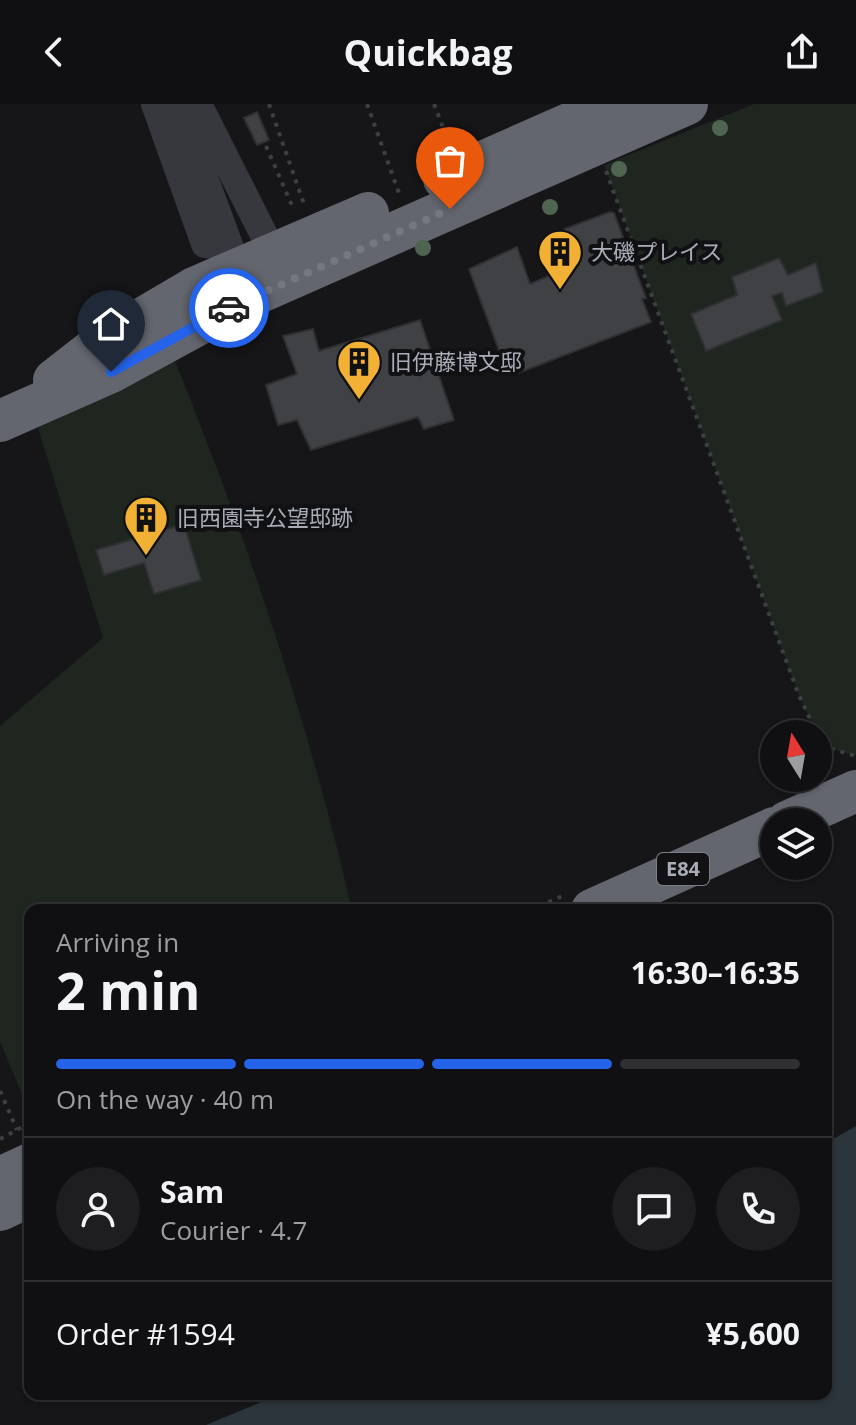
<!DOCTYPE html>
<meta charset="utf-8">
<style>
:root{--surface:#101012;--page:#1e1e20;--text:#f1f3f6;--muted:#9c9d9f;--line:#303032;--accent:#2563eb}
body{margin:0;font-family:"Open Sans","Noto Sans JP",sans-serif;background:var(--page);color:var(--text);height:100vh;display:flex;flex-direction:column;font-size:30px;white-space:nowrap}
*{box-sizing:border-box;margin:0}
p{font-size:26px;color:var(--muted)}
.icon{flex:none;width:44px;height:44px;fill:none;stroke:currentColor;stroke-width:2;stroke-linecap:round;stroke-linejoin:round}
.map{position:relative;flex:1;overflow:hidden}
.details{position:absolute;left:24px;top:800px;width:808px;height:496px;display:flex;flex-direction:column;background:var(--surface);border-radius:16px;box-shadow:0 2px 6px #0004,0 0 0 2px var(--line)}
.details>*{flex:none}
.needle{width:52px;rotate:349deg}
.fabs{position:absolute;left:760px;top:616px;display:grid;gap:16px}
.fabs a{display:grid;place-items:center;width:72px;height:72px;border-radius:50%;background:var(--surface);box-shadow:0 2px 6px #0004,0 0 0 2px var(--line);font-size:40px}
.pin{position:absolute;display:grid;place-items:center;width:68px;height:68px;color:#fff;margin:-82px -34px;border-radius:50% 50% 50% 0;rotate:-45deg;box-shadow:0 0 8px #0007}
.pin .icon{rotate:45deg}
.courier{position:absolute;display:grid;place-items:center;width:80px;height:80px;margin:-40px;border:6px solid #2563eb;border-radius:50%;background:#fff;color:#222;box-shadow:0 2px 10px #0007}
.head em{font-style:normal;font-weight:700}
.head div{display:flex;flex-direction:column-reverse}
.head{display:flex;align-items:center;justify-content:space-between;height:136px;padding:0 32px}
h1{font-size:52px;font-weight:700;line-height:60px}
.bar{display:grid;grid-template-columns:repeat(4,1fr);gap:12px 8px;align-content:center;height:96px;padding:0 32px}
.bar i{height:10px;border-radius:6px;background:var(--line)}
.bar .on{background:var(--accent)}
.bar p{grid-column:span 4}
.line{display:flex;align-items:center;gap:20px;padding:0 32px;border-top:2px solid var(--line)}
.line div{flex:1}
.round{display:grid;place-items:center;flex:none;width:84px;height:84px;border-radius:42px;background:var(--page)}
header{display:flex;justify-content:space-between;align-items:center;height:104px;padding:0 32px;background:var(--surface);font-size:36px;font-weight:700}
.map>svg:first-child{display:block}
</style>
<header><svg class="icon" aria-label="back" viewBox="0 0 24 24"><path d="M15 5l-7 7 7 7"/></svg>Quickbag<svg class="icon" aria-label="share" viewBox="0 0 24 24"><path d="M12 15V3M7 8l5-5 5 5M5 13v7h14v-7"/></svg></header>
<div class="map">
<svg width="856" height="1321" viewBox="0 0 856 1321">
<rect width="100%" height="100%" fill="#161618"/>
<g fill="#1e261f">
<polygon points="754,0 856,0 856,652 822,642 798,589 604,61"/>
<path d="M 175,257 C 247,435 309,619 352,806 L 30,806 L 28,1005 L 0,937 L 0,622 L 103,534 L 38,324 Z"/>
</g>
<polygon fill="#2c353c" points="856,1022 856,1321 206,1321 281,1290 826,1290 826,1039"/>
<g fill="#404145" stroke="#303034" stroke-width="2">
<polygon points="257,8 269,36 257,41 244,14"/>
<polygon points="610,108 614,109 646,194 642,195 651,218 513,271 504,247 500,249 469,165 517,143 530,180 547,173 551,163 562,168 578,162 564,125"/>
<polygon points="779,154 788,171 816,159 823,188 786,202 782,189 772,192 782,216 706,247 691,210 737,191 732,173"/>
<polygon points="420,216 454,316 424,325 418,313 311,346 297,316 278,321 266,281 297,270 283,232 313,225 319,247"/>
<polygon points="184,420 201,476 154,490 144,459 104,471 96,446"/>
</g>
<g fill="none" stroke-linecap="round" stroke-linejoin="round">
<g stroke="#3d3f44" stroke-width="4" stroke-dasharray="4 6" stroke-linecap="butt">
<polyline points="269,0 305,103"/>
<polyline points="367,0 400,92"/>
<polyline points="434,0 449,39"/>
<polyline points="266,42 294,106"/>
<polyline points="606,67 798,589 817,630"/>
<polyline points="818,632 822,642 856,652"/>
<polyline points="822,642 831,660"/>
<polyline points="530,806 565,791"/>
<polyline points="0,987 17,1026"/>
<polyline points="0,1035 30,1019"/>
</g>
<g stroke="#37383d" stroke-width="28">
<polyline points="155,0 205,140 229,143"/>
<polyline points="177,0 243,179"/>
<polyline points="198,0 273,149"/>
</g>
<g stroke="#63666e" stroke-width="42">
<polyline points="444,75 614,0"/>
<polyline points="54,276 104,237 194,184 368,109"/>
<polyline points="0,317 111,268 249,193 687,0"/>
<polyline points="787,718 856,687"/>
<polyline points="592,806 774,724"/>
<polyline points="0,1074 30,1060"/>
<polyline points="0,1106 30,1092"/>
</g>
</g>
<g fill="#506452">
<circle cx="720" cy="24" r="8"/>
<circle cx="619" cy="65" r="8"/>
<circle cx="550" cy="103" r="8"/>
<circle cx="423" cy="144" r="8"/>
<circle cx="249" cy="218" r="8"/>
</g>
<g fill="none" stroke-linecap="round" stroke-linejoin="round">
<polyline stroke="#757880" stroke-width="8" stroke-dasharray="0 14.4" points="229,204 450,105"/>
<polyline stroke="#2563eb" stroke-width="10" points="111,268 229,204"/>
</g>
<defs>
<g id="building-pin" transform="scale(2.3)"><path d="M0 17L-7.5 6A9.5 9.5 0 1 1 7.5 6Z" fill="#f2b134" stroke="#111113"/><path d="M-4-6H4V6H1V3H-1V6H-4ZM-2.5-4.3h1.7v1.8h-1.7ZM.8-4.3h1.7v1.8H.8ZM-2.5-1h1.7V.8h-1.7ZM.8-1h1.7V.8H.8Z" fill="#111"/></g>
</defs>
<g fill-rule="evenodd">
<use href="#building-pin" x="560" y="148"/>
<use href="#building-pin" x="359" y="258"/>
<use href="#building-pin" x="146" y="414"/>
</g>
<g text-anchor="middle" stroke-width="8" stroke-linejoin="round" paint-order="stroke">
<rect fill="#111113" stroke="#7b7e86" stroke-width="2" x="657" y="749" width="52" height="32" rx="6"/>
<g font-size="20" font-weight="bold" fill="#a8adb8">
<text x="683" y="772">E84</text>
</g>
<g font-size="22" fill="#a8adb8" stroke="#111113" text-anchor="start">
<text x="591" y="156">大磯プレイス</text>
<text x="390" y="266">旧伊藤博文邸</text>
<text x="177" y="422">旧西園寺公望邸跡</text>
</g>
</g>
</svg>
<div class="fabs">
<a><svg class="needle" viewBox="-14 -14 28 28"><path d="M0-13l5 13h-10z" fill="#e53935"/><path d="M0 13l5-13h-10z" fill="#9c9d9f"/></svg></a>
<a><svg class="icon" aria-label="layers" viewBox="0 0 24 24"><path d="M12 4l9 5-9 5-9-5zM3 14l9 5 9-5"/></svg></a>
</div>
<div class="pin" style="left:450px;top:105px;background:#ea580c"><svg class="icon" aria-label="bag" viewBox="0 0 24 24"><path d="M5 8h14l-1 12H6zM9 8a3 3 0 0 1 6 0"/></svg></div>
<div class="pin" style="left:111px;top:268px;background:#1f2937"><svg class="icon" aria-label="home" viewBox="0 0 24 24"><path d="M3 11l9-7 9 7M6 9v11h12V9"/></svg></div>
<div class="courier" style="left:229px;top:204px"><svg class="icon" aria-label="car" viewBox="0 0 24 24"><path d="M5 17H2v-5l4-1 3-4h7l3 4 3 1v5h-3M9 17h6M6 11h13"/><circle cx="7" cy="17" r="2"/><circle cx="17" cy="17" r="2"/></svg></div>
<section class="details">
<div class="head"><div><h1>2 min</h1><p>Arriving in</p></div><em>16:30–16:35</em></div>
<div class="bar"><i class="on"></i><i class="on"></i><i class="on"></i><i></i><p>On the way · 40 m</p></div>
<div class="line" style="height:144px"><a class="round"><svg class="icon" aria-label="person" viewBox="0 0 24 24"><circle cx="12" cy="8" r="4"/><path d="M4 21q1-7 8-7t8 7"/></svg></a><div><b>Sam</b><p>Courier · 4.7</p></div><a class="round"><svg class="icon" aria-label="chat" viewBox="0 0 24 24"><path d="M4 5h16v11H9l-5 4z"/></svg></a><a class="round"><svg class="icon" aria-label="phone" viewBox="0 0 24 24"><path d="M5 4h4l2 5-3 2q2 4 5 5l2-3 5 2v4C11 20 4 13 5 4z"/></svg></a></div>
<div class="line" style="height:104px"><div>Order #1594</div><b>¥5,600</b></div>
</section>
</div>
